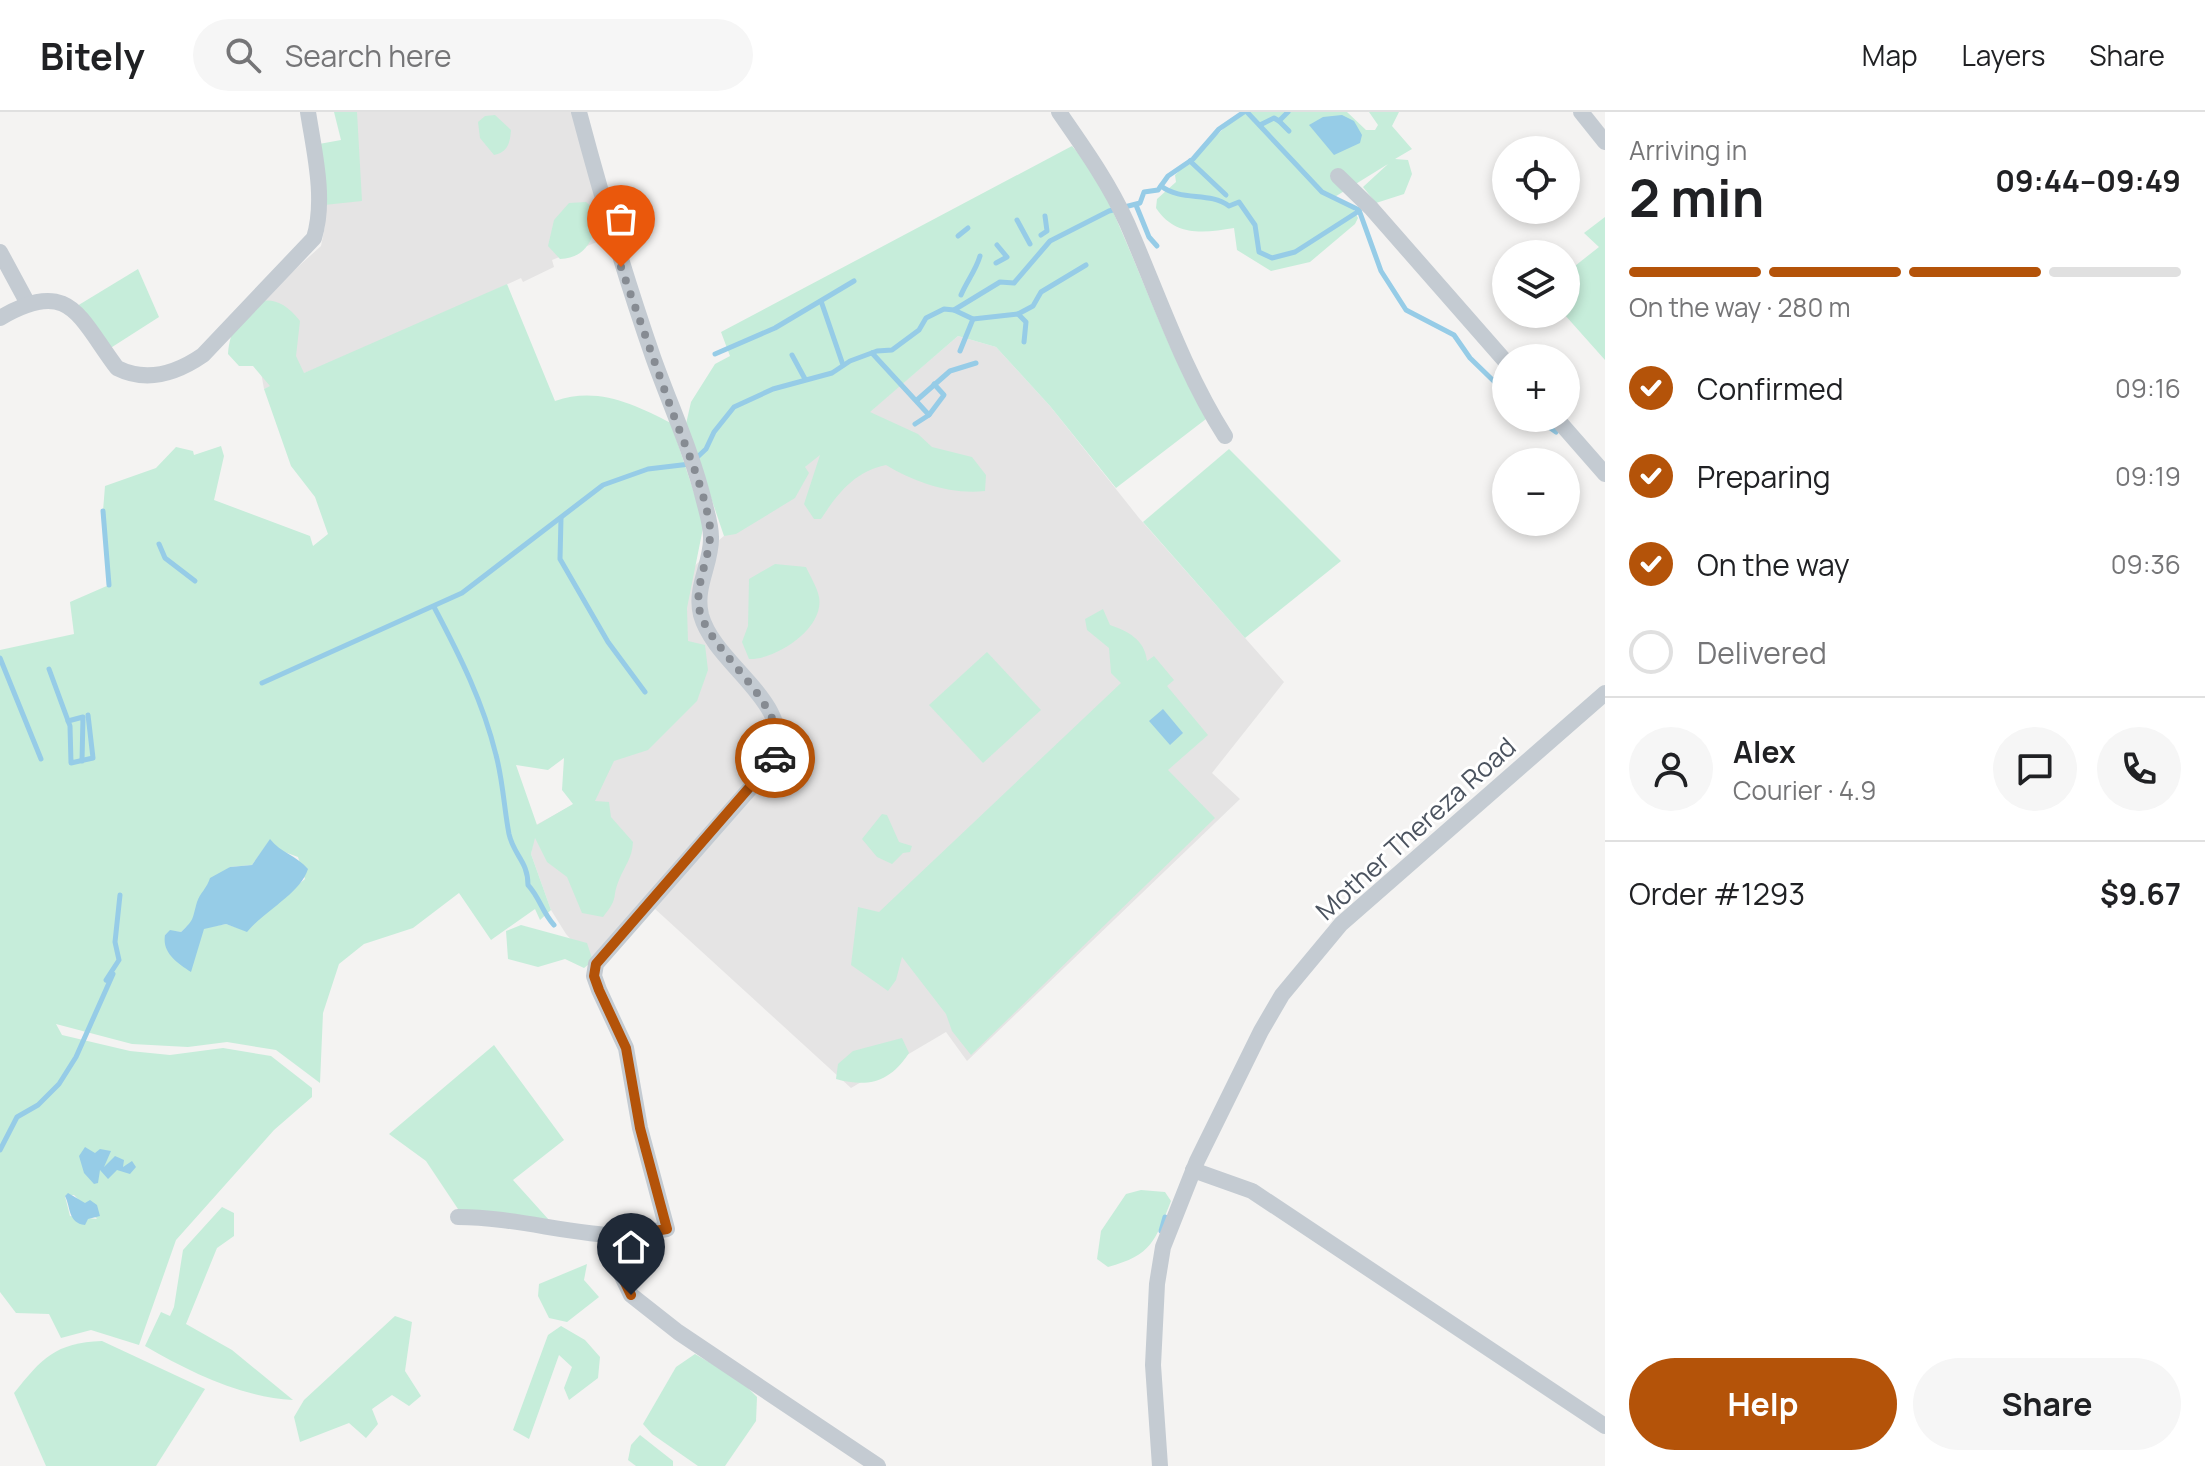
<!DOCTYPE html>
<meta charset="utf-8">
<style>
:root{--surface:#fff;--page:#f6f6f6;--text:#202124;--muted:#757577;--line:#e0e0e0;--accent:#b45309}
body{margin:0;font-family:Manrope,sans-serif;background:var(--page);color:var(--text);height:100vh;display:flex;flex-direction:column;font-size:30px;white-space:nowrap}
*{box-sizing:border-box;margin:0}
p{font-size:26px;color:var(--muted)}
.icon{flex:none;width:44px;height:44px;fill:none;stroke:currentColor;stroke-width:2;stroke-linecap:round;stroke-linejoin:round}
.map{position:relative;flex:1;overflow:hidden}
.panel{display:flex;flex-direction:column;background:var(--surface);width:600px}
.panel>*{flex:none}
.tools{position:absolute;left:1492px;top:24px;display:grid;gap:16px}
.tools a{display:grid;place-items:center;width:88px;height:88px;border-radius:50%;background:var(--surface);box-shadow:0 4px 12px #0003;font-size:40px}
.pin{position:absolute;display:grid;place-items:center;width:68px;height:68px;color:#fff;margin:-82px -34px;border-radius:50% 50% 50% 0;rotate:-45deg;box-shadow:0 0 8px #0007}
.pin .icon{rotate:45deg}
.courier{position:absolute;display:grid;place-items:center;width:80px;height:80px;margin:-40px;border:6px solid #b45309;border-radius:50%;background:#fff;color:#222;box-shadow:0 2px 10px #0007}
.summary em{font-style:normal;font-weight:700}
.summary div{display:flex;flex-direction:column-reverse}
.summary{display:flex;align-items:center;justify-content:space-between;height:136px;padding:0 24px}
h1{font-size:52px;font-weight:700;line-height:60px}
.bar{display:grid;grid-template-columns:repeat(4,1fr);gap:12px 8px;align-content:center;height:96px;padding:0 24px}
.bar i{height:10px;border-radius:6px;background:var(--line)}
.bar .selected{background:var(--accent)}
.bar p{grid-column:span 4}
.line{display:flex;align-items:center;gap:20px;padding:0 24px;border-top:2px solid var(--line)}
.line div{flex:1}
.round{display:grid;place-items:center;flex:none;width:84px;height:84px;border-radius:42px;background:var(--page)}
ol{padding:0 24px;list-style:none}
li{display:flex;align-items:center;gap:24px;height:88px}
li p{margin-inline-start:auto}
li .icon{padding:8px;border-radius:50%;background:var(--accent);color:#fff;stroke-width:4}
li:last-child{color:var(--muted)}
li i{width:44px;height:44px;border:4px solid var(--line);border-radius:50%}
.button{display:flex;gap:16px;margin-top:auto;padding:16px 24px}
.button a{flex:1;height:92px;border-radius:48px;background:var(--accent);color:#fff;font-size:32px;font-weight:700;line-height:92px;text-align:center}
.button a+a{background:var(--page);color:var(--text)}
header{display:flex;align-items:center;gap:48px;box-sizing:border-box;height:112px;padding:0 40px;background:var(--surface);border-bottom:2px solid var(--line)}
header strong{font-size:38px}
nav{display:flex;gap:44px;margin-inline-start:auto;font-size:28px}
.search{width:560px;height:72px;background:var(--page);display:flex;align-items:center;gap:20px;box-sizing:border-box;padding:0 28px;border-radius:44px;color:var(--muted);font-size:30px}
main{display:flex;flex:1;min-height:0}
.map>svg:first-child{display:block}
</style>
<header>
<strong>Bitely</strong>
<div class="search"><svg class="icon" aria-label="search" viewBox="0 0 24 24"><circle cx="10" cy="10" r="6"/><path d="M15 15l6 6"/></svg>Search here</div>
<nav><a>Map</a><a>Layers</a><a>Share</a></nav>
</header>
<main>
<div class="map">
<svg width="1605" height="1354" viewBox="0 0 1605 1354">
<rect width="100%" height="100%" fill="#f4f3f2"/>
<g fill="#e5e4e4">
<polygon points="357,0 575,0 607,126 552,148 554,155 523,170 521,166 365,237 264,277 250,198 321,134 325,114 324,93"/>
<polygon points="958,224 996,235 1050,294 1139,406 1284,570 1212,661 1240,687 967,949 946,920 851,976 654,796 608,846 588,846 566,822 551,798 531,742 536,713 574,692 693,456 718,429"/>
</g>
<g fill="#c6edda" fill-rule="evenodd">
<polygon points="334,0 357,0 362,89 324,93 319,32 341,28"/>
<path d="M 1241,0 L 1347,0 L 1366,18 L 1375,18 L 1378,13 L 1369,0 L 1399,0 L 1392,14 L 1412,37 L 1395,47 L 1408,48 L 1412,62 L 1404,82 L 1376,91 L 1363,75 L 1388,52 L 1333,86 L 1351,93 L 1358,106 L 1355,112 L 1310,150 L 1271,159 L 1237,138 L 1234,116 C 1204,121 1175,125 1156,96 L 1157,87 L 1176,70 L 1175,63 Z"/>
<path d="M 495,3 L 511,18 C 510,31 508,40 494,43 L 480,26 L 478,10 L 485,4 Z"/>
<path d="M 1072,34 C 1102,68 1115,104 1133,146 C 1155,199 1177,255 1206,307 L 1116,376 L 1050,294 L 996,235 L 958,224 L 870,300 L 918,322 L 932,335 L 972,345 L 986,363 L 985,379 C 951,383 914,370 886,353 C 854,360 838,381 821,407 L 814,407 L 804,392 L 820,343 L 805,355 L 809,361 L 795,386 L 736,422 L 724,424 L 686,312 L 691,290 L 715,252 L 730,244 L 721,220 Z"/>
<path d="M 586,90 L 595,98 C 597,123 588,146 560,147 L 548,134 L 554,108 L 569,91 Z"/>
<polygon points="1605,105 1605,248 1564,202 1566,161 1599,135 1584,121"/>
<polygon points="138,157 159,205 109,237 77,194"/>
<path d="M 507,172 L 555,289 C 597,274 634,292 671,311 L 704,411 L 687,496 L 688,529 L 705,533 L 708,558 L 697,589 L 648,638 L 614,649 L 595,689 L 609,690 L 611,705 L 633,730 C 632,747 625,753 619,768 C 611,787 620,784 603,805 L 582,801 L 567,765 L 547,750 L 535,726 L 531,742 L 551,798 L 540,808 L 535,797 L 491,828 L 459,781 L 413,816 L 364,832 L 339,852 L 323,901 L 320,971 L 276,938 L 227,930 L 188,935 L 132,932 L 56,912 L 62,923 L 130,939 L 170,943 L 223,936 L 271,944 L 312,976 L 312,985 L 274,1018 L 176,1128 L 139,1233 L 91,1218 L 61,1226 L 49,1202 L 16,1201 L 0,1180 L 0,538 L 74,522 L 70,490 L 109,473 L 103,399 L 105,374 L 156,356 L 176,335 L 193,339 L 194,343 L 221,334 L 224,344 L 214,388 L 310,424 L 313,434 L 328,422 L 315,385 L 291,354 L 264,277 L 270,274 L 253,254 L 239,254 L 228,242 C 231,199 267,165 300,209 L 296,244 L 304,261 ZM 564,646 L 562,678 L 573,692 L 537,713 L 516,653 L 548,658 ZM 270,728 L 279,738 L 298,745 L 305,767 L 260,804 L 247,819 L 226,812 L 165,823 L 170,819 L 181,820 L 196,806 L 198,788 L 230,755 L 252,753 ZM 74,1083 L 97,1107 L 70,1104 L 65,1084 Z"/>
<polygon points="1229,337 1341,449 1245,526 1143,410"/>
<path d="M 775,452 L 806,455 C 810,464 817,475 819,485 C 825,516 776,548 749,547 L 742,530 L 748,514 L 749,467 Z"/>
<path d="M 1103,497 L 1110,513 C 1128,519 1145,528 1147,549 L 1154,544 L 1174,568 L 1167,574 L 1208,623 L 1168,658 L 1215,706 L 971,943 L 952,919 L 946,902 L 902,845 L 896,868 L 888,879 L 851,853 L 858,795 L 879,800 L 1121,571 L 1111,561 L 1109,536 L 1087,518 L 1085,507 Z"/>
<polygon points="987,540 1041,598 983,651 929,593"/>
<polygon points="882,702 887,703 899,730 912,734 910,740 903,741 892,752 877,745 862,727"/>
<polygon points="521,813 587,831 593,849 584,856 565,847 538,855 508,847 506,819"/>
<path d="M 902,926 L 909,941 C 890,970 868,976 836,967 L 838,952 L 853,939 Z"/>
<polygon points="494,933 564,1028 513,1068 549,1108 460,1100 426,1049 389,1022"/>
<path d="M 1141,1078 L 1165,1080 L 1171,1089 C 1155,1129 1152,1143 1108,1155 L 1097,1147 L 1101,1119 L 1126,1082 Z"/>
<path d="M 222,1095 L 234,1101 L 234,1124 L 217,1136 L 186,1212 L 232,1238 L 293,1288 C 240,1285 190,1260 145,1234 L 161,1200 L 170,1204 L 174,1195 L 183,1138 Z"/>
<polygon points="587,1152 584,1168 599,1185 567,1210 549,1206 538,1184 539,1172"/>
<polygon points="395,1204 412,1210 405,1259 421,1284 409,1294 392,1283 372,1297 378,1312 366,1326 349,1311 300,1330 294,1305 304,1288"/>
<polygon points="561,1214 585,1228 600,1245 598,1266 569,1288 564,1276 572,1255 559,1243 529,1327 513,1318 548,1223"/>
<path d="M 102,1229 L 205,1277 L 156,1354 L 46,1354 L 14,1281 C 42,1246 55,1231 102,1229 Z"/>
<polygon points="695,1242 740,1268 757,1285 756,1309 725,1354 698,1354 652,1322 643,1312 676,1255"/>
<polygon points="640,1323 673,1349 673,1354 636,1354 628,1348 631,1333"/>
</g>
<g fill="#96cce7">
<polygon points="1342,3 1354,9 1362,23 1360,31 1334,43 1309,13 1323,5"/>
<polygon points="1163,597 1183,621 1170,633 1149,609"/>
<path d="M 270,727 C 281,741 296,743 308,757 C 300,782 264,799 247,820 L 226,812 L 204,817 L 191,860 C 177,851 162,841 165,823 L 170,818 L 181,820 C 195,807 192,807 197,790 C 200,781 207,776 210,766 L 230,755 L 252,753 Z"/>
<polygon points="85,1035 95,1041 100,1037 111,1039 104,1055 115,1044 124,1048 123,1055 132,1049 136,1055 130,1062 117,1058 108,1067 100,1058 98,1071 94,1072 84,1061 79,1044"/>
<path d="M 68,1081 L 85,1091 L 90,1088 L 97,1093 L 100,1104 L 88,1107 L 85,1113 C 68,1111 71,1096 65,1084 Z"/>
</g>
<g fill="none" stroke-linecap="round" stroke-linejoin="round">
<g stroke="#96cce7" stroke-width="5">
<polyline points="1247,0 1322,80 1359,98 1381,159 1406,198 1454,223 1470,246 1506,281"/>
<polyline points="1279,9 1289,19"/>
<polyline points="1260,13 1274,6 1279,9 1288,0"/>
<polyline points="1190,49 1226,83"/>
<path d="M 1161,74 C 1182,90 1209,79 1229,94 L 1239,90 L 1255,113 L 1259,140 L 1272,146 L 1295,140 L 1359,99"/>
<polyline points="1136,93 1149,125 1157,134"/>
<polyline points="1017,108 1030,132"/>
<polyline points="1041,123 1047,119 1045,104"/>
<polyline points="958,124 968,116"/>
<polyline points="996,151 1007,145 997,133"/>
<path d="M 961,183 C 967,169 976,158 980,144"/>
<polyline points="821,189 843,253"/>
<polyline points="954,198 973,207 1018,202 1026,210 1024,230"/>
<polyline points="1018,202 1033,194 1041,180 1086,153"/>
<polyline points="960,239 973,207"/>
<polyline points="872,241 929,303"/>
<polyline points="715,242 775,216 854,169"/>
<polyline points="792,243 805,267"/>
<polyline points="917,288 950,259 976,251"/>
<polyline points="1536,306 1556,320"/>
<polyline points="915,312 929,303 944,283 934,272"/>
<polyline points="103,399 109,473"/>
<polyline points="561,406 560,447 608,530 645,580"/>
<polyline points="159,432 165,446 195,469"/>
<path d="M 434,495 C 460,544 483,590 496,643 C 503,669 504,696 509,722 C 514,744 528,749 528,773 C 540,786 542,800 554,813"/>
<polyline points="0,546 41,647"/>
<polyline points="49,557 70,614 71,651 93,646 88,603"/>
<polyline points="262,571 462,481 603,373 648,357 690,352 706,337 714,320 734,295 773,277 832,261 850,249 877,239 892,238 919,218 926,206 944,197 954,198 1000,170 1014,171 1050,129 1109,99 1140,91 1144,80 1158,78 1168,64 1193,47 1219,17 1244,0"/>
<polyline points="68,609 83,605 82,649"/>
<polyline points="0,1038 17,1005 38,993 59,972 76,945 113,862 106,868 119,848 115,830 120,783"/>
<polyline points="1161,1119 1165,1105"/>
</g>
<g stroke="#c4cbd2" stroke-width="16">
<path d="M 579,0 C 601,83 625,164 653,245 C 670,293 692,340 704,389 C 707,401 711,413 711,425 C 712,451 694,475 701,503 C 715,554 796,590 775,648 L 596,852 L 594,864 L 599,878 L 626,936 L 640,1016 L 667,1117 L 623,1124"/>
<path d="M 1059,0 C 1084,36 1109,71 1127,111 C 1158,182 1183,258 1225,324"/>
<polyline points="1581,0 1605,30"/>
<polyline points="1338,64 1371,96 1506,250"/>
<polyline points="0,140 27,190"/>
<path d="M 0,206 C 70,165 78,204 117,256 C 147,271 177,261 203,243 L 314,126 C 326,87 314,39 308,0"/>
<polyline points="1556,306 1605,362"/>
<polyline points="1193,1058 1252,1079 1605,1314"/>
<path d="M 458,1105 C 514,1105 567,1122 623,1124 L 620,1160 L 631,1183 L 678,1220 L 878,1354"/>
<polyline points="1160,1354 1153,1253 1157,1172 1163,1135 1197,1049 1261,919 1282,883 1341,812 1605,581"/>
</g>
</g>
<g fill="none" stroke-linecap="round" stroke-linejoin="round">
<path stroke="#868b92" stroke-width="8" stroke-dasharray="0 14.4" d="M 621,155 C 638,203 655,251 672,299 C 686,336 702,371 709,409 C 716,441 689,475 702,506 C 720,549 793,599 775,646"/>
<polyline stroke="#b45309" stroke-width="10" points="631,1183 620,1160 623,1124 667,1117 640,1016 626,936 599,878 594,864 596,852 775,646"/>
</g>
<g text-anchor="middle" stroke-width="6" stroke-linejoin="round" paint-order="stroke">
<g font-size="26" fill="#4b535f" stroke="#fff">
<text transform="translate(1416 717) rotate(-42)" y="9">Mother Thereza Road</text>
</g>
</g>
</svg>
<div class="tools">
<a><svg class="icon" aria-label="locate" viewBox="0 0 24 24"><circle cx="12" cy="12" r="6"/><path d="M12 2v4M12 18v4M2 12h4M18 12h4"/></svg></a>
<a><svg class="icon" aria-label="layers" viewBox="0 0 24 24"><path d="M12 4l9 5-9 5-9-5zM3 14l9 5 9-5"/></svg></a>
<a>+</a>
<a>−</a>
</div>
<div class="pin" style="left:621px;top:155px;background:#ea580c"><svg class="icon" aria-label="bag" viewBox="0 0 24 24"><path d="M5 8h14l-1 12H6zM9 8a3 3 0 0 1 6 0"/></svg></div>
<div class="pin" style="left:631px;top:1183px;background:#1f2937"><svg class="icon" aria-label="home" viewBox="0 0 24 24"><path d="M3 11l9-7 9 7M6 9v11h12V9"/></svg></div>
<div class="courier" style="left:775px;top:646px"><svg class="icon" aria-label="car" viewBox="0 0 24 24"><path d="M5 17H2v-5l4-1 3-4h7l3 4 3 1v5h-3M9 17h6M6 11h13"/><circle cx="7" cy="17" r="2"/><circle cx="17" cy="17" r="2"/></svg></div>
</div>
<section class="panel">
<div class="summary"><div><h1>2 min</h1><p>Arriving in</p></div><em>09:44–09:49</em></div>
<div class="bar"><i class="selected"></i><i class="selected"></i><i class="selected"></i><i></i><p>On the way · 280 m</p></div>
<ol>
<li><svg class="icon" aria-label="check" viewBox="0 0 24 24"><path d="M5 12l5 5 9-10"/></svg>Confirmed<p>09:16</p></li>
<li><svg class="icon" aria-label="check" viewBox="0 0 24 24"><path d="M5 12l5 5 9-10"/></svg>Preparing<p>09:19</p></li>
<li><svg class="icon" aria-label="check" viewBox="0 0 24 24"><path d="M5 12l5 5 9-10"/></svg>On the way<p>09:36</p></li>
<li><i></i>Delivered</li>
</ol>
<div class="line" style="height:144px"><a class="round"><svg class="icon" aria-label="person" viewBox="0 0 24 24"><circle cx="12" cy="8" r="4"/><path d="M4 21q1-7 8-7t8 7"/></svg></a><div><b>Alex</b><p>Courier · 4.9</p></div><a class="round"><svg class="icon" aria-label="chat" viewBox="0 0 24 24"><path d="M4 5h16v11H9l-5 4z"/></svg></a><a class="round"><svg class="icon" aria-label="phone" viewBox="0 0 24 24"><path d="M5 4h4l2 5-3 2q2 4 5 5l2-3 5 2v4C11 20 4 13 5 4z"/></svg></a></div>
<div class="line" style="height:104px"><div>Order #1293</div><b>$9.67</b></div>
<div class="button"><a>Help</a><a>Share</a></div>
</section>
</main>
